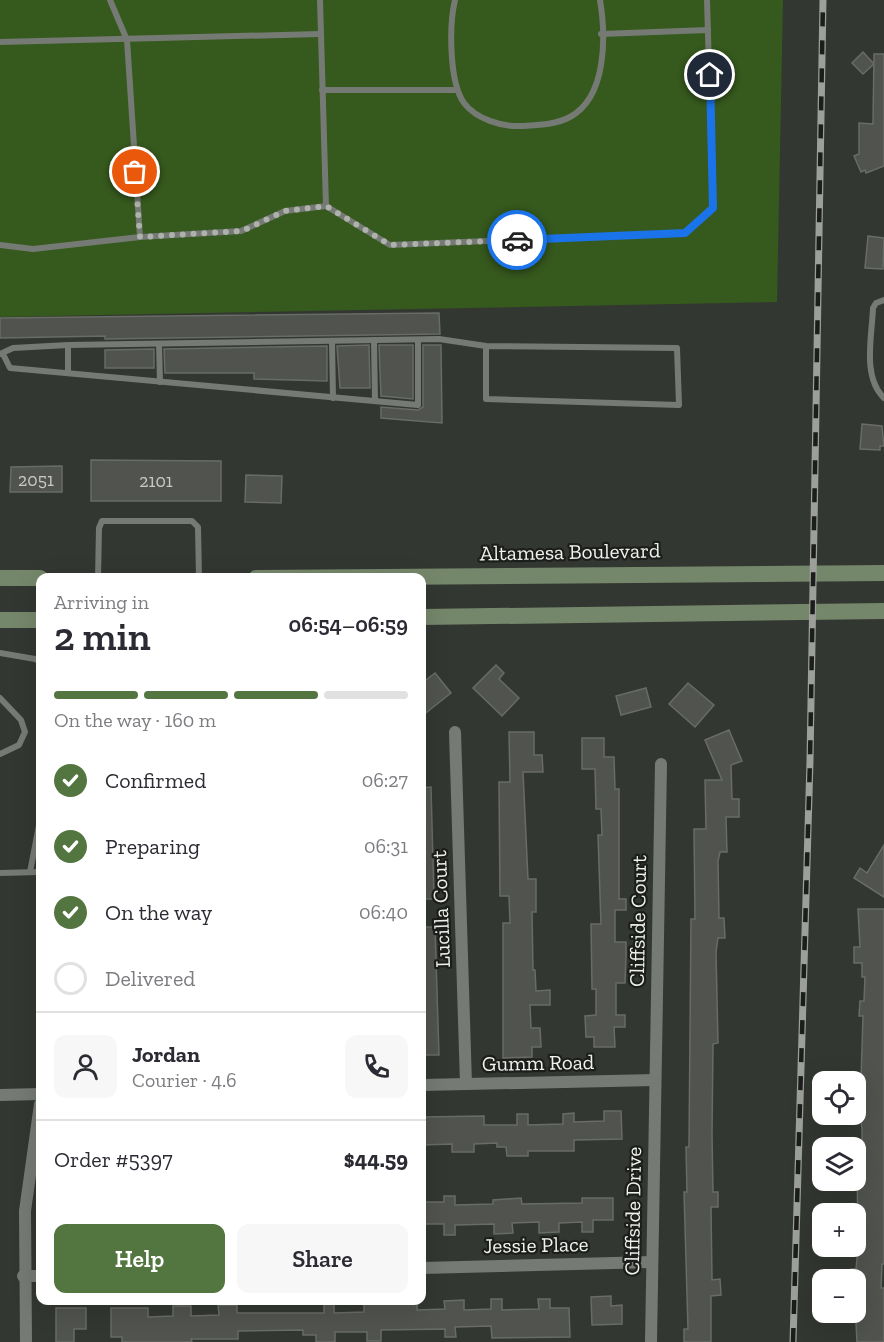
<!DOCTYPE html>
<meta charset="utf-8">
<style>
:root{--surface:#fff;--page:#f7f7f7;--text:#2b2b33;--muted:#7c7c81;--line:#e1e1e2;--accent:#53753f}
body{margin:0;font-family:"Zilla Slab",serif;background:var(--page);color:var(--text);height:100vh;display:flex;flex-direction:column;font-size:22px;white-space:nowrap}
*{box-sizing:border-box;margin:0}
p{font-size:20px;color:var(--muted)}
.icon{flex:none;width:33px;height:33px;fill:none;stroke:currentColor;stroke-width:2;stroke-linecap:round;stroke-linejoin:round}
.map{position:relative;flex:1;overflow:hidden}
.side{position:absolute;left:36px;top:573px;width:390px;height:732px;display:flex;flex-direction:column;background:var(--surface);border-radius:12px;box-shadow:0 6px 24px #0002}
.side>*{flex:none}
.tools{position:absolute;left:812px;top:1071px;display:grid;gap:12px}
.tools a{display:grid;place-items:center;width:54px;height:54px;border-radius:12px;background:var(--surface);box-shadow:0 6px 24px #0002;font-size:30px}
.pin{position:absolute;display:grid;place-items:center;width:51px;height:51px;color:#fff;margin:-26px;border:3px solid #fff;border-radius:50%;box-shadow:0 2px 6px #0007}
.courier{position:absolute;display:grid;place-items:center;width:60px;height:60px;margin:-30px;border:4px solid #1a73e8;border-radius:50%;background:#fff;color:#222;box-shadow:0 2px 8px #0007}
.overview em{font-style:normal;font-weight:600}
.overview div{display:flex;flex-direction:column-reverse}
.overview{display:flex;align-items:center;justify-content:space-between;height:102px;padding:0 18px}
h1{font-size:39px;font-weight:600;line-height:45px}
.bar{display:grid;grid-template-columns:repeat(4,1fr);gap:9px 6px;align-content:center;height:72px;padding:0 18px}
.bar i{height:8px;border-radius:4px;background:var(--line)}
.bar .current{background:var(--accent)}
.bar p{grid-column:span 4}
.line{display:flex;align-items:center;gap:15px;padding:0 18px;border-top:2px solid var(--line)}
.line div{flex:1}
.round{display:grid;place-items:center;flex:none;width:63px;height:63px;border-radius:12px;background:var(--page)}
ol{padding:0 18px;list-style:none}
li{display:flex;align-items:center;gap:18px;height:66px}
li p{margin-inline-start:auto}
li .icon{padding:6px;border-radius:50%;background:var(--accent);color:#fff;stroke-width:4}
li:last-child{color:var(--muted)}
li i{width:33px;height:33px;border:3px solid var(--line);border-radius:50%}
.cta{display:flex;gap:12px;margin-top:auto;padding:12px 18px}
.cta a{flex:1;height:69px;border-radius:12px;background:var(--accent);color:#fff;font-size:24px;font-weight:600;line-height:69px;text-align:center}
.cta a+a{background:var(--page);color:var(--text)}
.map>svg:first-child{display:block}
</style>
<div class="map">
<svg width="884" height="1342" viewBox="0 0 884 1342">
<rect width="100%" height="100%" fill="#333731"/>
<polygon fill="#36591d" points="0,0 783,0 777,302 0,317"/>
<g fill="#50534e" stroke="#686c66" stroke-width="1.5">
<polygon points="863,52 874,64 863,74 852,63"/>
<polygon points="874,54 884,54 884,166 866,173 865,170 861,172 854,156 859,154 859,123 873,124"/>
<polygon points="868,236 884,238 883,269 865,268"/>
<polygon points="439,313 440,334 105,339 105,336 0,338 0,318"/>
<polygon points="369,345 370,388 340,388 337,346"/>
<polygon points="379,345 413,345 413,399 381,396"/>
<polygon points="423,345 441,345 442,423 381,418 381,407 418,410 423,407"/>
<polygon points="327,346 327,381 254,379 254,373 165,373 164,349"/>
<polygon points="154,349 154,368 105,368 105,350"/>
<polygon points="862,424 882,426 884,446 880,446 880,450 860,449"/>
<polygon points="91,460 221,461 221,501 91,501"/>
<polygon points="62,466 62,492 10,492 11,467"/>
<polygon points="246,475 282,476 281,503 245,502"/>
<polygon points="496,665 504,673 499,679 519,698 502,716 473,688"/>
<polygon points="435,673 451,693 422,716 422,683"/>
<polygon points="688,683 714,705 695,727 669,704"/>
<polygon points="646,688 651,707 621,715 616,696"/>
<polygon points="729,730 742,761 731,765 732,799 739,799 739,817 726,817 727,852 720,852 718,861 719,918 724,918 725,938 718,938 716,952 718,1043 713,1044 712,1134 713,1192 718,1192 718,1207 711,1207 712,1280 720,1279 721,1295 711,1296 711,1342 684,1342 684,1329 688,1329 684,1192 687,1192 686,1147 689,1147 691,919 695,919 694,829 706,829 705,780 722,780 705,740"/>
<polygon points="509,732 534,732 534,755 542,755 543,772 523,772 528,879 536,879 536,912 532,912 533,970 535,970 536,991 550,990 550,1005 530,1005 531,1028 540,1028 541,1047 532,1047 532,1057 503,1058 503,923 510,923 509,896 500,896 499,782 510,782"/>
<polygon points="582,738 604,738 604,757 614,757 615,789 619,789 619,899 626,899 626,910 615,910 615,942 626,942 626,955 625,983 616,983 616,1015 625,1015 625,1027 614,1027 615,1047 594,1047 594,1037 586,1037 585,1016 596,1015 596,989 592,989 591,924 601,924 598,835 602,835 601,809 596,809 595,769 582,769"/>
<polygon points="431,787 434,899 422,899 422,788"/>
<polygon points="884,845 884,897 854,878 860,868 867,873"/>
<polygon points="858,909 884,909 884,1264 882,1264 881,1288 884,1288 884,1342 857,1342 855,1303 859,1303 859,1282 851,1280 851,1269 856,1269 858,1248 857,1153 862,1153 862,1129 860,1114 855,1114 855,1099 856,1079 861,1080 863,1016 859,1016 860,1001 864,1001 865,977 862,977 862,963 854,963 854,947 860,947"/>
<polygon points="422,927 435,927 439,1055 422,1055"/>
<polygon points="604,1111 621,1111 622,1139 574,1140 574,1151 528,1151 528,1156 507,1156 506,1147 497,1147 497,1143 474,1144 474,1152 452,1152 452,1144 422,1145 422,1117 484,1116 484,1125 517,1125 517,1114 528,1114 528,1125 563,1124 563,1114 574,1113 574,1122 604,1121"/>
<polygon points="444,1196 455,1196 455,1205 493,1204 493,1200 521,1198 522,1204 582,1203 582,1198 613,1198 613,1220 593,1220 593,1232 582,1232 582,1222 559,1223 559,1232 539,1233 539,1222 512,1223 513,1233 494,1234 494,1224 455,1225 455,1235 444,1235 444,1224 422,1224 422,1202 444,1202"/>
<polygon points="611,1296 611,1306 622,1305 622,1324 592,1325 591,1297"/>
<polygon points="491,1299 502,1299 502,1310 539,1309 538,1299 550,1299 550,1308 569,1308 570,1337 492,1338 491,1326 455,1327 456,1337 445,1337 445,1329 381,1330 381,1341 367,1341 367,1332 335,1332 335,1342 316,1342 316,1335 303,1335 303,1330 238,1331 238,1339 191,1339 192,1342 122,1342 122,1337 111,1337 111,1308 148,1308 148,1317 173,1316 173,1306 191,1306 191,1316 219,1315 218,1305 237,1305 237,1313 324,1313 324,1302 334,1302 334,1313 364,1312 364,1302 417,1301 417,1310 445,1309 444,1301 464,1300 464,1310 491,1309"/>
<polygon points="56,1308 86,1308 86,1329 74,1329 74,1342 56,1342"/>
</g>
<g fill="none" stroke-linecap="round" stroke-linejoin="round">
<g stroke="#767a74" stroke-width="6">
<polyline points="110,0 127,40 140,237"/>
<polyline points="320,0 326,206"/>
<path d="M 455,0 C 449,25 449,82 464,103 C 476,119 502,127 521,126 C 537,125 555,125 570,117 C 607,97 606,36 600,0"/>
<polyline points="601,34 708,30"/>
<polyline points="0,42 320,34"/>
<polyline points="322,90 457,90"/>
<polyline points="0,245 33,249 140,237 241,231 285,211 326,206 390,245 685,233 713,208 707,0"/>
<path d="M 884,300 L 876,303 L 873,308 C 872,336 862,377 884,398"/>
<polyline points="374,340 375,401"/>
<polyline points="332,341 333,398"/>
<polyline points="159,344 160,382"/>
<polyline points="0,354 13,348 68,345 439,339 486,346 677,348 679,405 486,399 486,346"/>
<polyline points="3,354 10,368 418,405 418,340"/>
<polyline points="68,373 68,345"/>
<polyline points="98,578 99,528 102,521 192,521 198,527 199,578"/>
<polyline points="0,653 35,659 40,662"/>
<polyline points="0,698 21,720 25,732 19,745 0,754"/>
<polyline points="30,872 40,820"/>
<polyline points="0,873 40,872"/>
</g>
<g stroke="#767a74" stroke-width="12">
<polyline points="455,732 466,1084"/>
<polyline points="422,1085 655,1080"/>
<polyline points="0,1095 40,1094"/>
<polyline points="422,1268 652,1262"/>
<polyline points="23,1276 40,1276"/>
<polyline points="26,1342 25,1211 40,1104"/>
<polyline points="651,1342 661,764"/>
</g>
<g stroke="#75876b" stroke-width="16">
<polyline points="0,578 40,578"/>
<polyline points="256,578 884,573"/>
<polyline points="422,617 884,611"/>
<polyline points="0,620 40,620"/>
</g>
<g stroke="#9c9f9a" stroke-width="7">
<polyline id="rail" points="793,1342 810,761 823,0"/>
</g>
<use href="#rail" stroke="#1c1e1b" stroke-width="4.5" stroke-dasharray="14" stroke-linecap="butt"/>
</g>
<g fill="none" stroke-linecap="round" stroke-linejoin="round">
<polyline stroke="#aeb1ac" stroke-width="6" stroke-dasharray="0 10.8" points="135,172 140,237 242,231 285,211 326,206 390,245 517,240"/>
<polyline stroke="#1a73e8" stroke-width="8" points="517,240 685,233 713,208 710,75"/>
</g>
<g text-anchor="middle" stroke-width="4.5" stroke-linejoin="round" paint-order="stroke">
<g font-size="18" fill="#c8cac6">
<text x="36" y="486">2051</text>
<text x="156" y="487">2101</text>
</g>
<g font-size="21" fill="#f0f2ee" stroke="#1c1e1b">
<text transform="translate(570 552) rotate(-1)" y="7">Altamesa Boulevard</text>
<text transform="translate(441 909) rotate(-92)" y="7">Lucilla Court</text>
<text transform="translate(638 921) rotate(-89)" y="7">Cliffside Court</text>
<text transform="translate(538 1063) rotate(-1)" y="7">Gumm Road</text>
<text transform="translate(633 1211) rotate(-89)" y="7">Cliffside Drive</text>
<text transform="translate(536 1245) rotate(-1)" y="7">Jessie Place</text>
</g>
</g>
</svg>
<div class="tools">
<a><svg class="icon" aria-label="locate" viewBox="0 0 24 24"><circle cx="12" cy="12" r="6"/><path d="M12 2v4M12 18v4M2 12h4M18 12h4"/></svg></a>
<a><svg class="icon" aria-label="layers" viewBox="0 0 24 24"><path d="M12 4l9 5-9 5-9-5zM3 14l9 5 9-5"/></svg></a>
<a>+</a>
<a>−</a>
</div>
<div class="pin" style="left:135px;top:172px;background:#ea580c"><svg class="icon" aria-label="bag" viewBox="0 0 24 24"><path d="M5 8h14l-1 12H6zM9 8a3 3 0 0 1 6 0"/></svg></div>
<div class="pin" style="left:710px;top:75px;background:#1f2937"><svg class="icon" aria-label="home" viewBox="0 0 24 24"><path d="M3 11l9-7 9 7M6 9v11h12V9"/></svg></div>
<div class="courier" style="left:517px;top:240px"><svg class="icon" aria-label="car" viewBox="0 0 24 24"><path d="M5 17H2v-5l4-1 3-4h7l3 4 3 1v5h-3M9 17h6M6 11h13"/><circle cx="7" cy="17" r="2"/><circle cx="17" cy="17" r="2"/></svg></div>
<section class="side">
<div class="overview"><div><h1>2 min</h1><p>Arriving in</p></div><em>06:54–06:59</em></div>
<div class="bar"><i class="current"></i><i class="current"></i><i class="current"></i><i></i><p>On the way · 160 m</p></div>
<ol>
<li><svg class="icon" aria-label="check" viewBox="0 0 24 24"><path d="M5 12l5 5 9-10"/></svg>Confirmed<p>06:27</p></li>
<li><svg class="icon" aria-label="check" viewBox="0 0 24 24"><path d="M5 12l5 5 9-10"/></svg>Preparing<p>06:31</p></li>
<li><svg class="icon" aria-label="check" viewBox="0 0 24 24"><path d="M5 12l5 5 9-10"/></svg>On the way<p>06:40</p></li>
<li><i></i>Delivered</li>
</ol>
<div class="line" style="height:108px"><a class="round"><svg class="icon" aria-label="person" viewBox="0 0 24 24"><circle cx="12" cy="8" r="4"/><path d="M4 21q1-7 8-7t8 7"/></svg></a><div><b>Jordan</b><p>Courier · 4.6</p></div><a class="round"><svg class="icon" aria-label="phone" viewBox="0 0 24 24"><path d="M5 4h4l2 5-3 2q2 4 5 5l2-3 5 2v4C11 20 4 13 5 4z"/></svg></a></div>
<div class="line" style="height:78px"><div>Order #5397</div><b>$44.59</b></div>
<div class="cta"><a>Help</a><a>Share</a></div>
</section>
</div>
